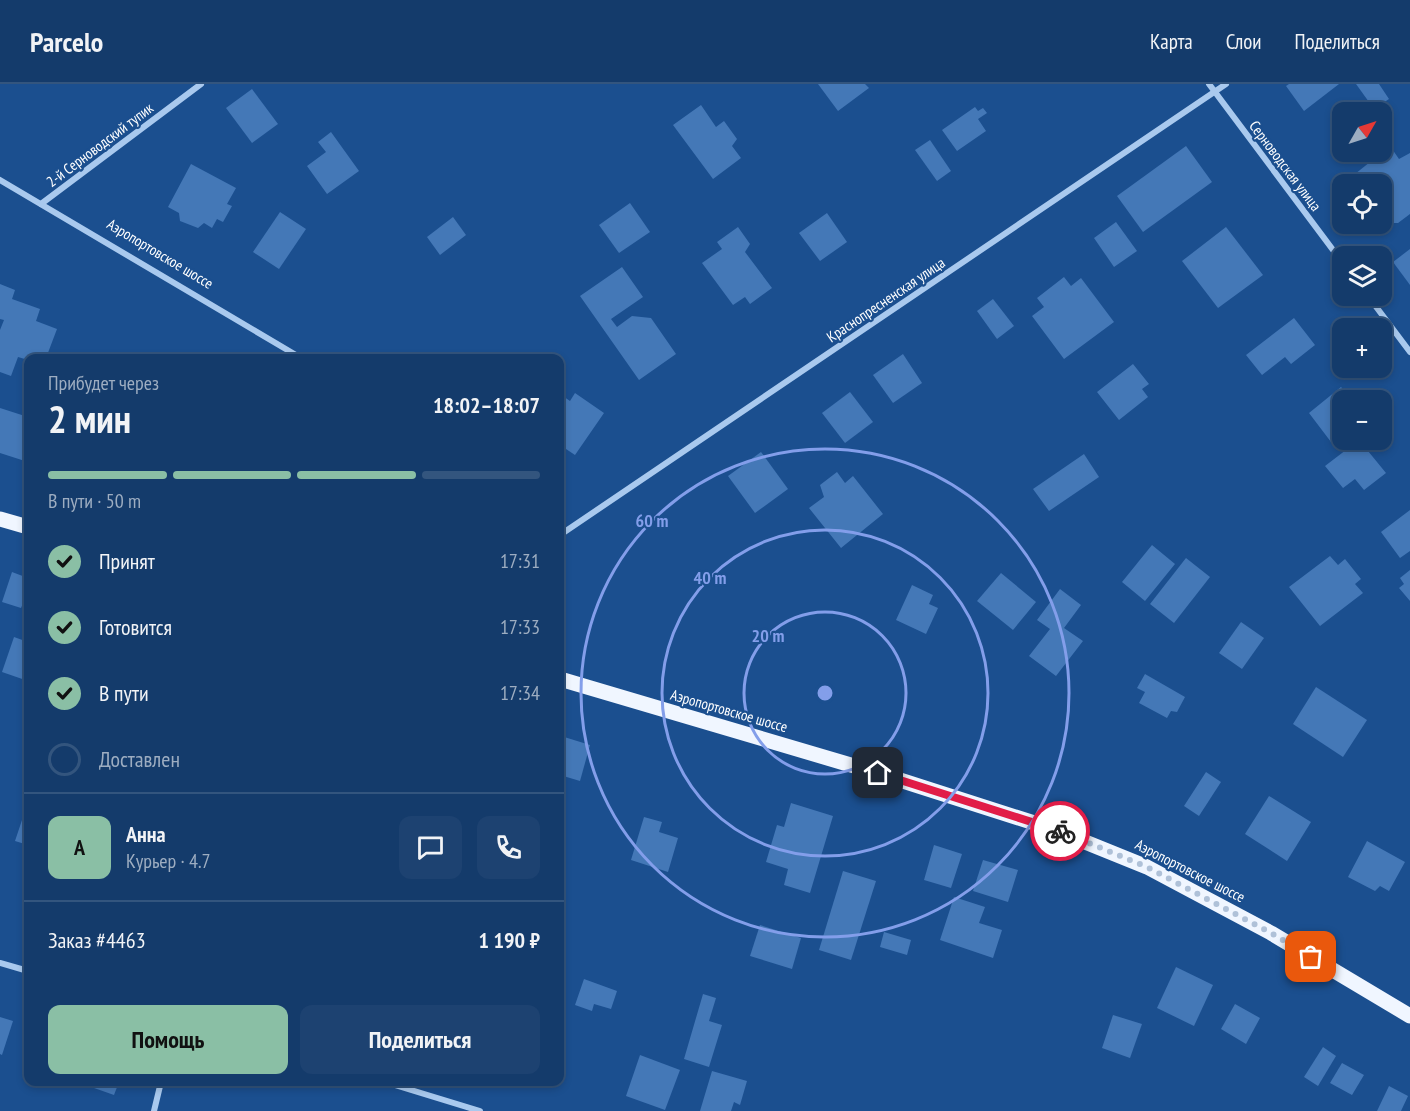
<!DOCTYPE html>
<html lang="ru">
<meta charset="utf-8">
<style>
:root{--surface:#143b6b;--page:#1d4271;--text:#f1f3f6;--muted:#9dadc1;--line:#33557e;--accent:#8abfa5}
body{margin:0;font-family:"PT Sans Narrow",sans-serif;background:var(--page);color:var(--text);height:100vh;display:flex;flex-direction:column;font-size:22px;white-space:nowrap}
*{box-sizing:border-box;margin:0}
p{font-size:20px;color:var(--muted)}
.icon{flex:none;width:33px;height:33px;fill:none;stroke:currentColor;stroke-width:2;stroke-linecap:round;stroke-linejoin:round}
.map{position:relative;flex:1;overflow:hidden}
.side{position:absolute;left:24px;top:270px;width:540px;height:732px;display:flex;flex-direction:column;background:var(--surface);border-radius:12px;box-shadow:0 3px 9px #0003,0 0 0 2px var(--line)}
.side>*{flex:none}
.needle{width:39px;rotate:51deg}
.tools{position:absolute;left:1332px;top:18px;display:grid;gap:12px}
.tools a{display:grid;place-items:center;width:60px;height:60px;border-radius:12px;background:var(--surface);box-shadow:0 3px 9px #0003,0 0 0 2px var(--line);font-size:30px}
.pin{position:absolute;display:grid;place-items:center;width:51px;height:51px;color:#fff;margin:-26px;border-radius:12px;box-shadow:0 3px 9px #0006}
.courier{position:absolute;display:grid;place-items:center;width:60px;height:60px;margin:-30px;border:4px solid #e11d48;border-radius:50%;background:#fff;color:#222;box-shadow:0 2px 8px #0007}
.overview em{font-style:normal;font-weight:700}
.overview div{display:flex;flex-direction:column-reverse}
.overview{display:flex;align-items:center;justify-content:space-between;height:102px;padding:0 24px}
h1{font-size:39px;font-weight:700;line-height:45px}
.bar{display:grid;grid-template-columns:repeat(4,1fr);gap:9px 6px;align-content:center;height:72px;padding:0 24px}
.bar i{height:8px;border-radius:4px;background:var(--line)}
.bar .on{background:var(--accent)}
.bar p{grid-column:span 4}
.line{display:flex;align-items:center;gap:15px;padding:0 24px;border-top:2px solid var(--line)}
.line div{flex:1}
.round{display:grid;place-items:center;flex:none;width:63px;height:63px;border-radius:12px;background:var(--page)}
ol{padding:0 24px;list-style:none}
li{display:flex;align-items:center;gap:18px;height:66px}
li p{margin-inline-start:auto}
li .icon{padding:6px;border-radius:50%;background:var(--accent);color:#111;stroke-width:4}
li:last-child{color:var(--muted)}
li i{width:33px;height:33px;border:3px solid var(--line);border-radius:50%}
.cta{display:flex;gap:12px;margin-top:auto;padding:12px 24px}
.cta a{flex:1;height:69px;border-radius:12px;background:var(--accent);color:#111;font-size:24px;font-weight:700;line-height:69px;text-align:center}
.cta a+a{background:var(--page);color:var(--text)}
header{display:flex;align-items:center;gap:36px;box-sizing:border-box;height:84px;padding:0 30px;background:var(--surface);border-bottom:2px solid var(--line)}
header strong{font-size:28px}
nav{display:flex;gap:33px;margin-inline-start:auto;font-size:21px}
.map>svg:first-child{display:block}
</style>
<header>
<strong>Parcelo</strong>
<nav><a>Карта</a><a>Слои</a><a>Поделиться</a></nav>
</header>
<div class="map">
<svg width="1410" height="1027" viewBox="0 0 1410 1027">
<rect width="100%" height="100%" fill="#1b4f8f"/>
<g fill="#4478b7">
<polygon points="818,0 865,0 869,4 838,27"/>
<polygon points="1289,0 1339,0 1304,27 1286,2"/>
<polygon points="1356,0 1379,0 1389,15 1374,25"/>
<polygon points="252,5 278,40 252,59 226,24"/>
<polygon points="701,21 716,43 724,37 737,55 732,62 741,74 713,95 673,41"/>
<polygon points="975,23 978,27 983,24 987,29 978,35 986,47 957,67 942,46"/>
<polygon points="331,48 359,87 327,110 307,82 326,68 318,58"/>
<polygon points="930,56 951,87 937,97 915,66"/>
<polygon points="1186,62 1212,98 1143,148 1117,112"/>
<polygon points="1390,62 1399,75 1410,69 1410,130 1398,139 1392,139 1386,133 1382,124 1382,100 1364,100 1355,90"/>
<polygon points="191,80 236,104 227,120 232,122 223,138 217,135 212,144 204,139 198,144 180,137 179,129 168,123"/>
<polygon points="630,119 650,148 619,169 599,141"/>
<polygon points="280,128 306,145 279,185 253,168"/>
<polygon points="827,129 847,158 820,177 799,149"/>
<polygon points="453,133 466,151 440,171 427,153"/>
<polygon points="1116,138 1137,167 1114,183 1094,154"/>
<polygon points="738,143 750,160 745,168 772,204 750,220 745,213 733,221 702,179 722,165 717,158"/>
<polygon points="1226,143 1263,191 1218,224 1182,177"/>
<polygon points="1410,165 1410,201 1393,178"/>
<polygon points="622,183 643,213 611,235 617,243 632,232 651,234 676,270 639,296 580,212"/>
<polygon points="1064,193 1071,202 1081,194 1114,238 1064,275 1032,232 1044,223 1037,214"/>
<polygon points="0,200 15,206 12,215 40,225 36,237 57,245 46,274 28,274 28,276 18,273 11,292 0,288 0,246 4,236 0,235"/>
<polygon points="993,215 1014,242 997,255 977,227"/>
<polygon points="1294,234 1315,261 1291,280 1285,273 1262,291 1246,271"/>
<polygon points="903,270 922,299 893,319 873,291"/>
<polygon points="1133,280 1149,300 1142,305 1148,313 1119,336 1097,308"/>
<polygon points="1341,303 1352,316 1342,316 1342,349 1331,358 1309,329"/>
<polygon points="850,308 873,338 845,359 822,329"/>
<polygon points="575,309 604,329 575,371 560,361 560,310 570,317"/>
<polygon points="0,324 28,333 28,378 0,369"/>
<polygon points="1359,356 1386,389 1364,406 1355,395 1343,404 1325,382"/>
<polygon points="761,368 788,405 755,429 728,392"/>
<polygon points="1084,370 1099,393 1049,427 1033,405"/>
<polygon points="837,388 845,399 853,392 883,430 841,464 809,424 824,413 820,401"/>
<polygon points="1410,426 1410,467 1400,474 1381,448"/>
<polygon points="1152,461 1175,480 1145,517 1122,498"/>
<polygon points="1330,472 1338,481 1345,475 1361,495 1355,500 1363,509 1320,542 1289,503"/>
<polygon points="1186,474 1210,493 1174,539 1150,520"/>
<polygon points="1410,486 1410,517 1399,504 1404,500 1400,494"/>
<polygon points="12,488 28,494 28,519 24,517 21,524 2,518"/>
<polygon points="1001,489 1036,518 1013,546 977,517"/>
<polygon points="912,501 933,511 929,520 938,524 926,550 896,536"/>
<polygon points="1060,505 1081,521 1064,544 1083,557 1056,592 1029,572 1050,545 1037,536"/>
<polygon points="1241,538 1264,554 1242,585 1219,569"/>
<polygon points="14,553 28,558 28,597 2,588"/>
<polygon points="1145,590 1185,613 1177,628 1171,627 1167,634 1139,619 1145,608 1137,604"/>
<polygon points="1316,603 1367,636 1343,673 1293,640"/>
<polygon points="561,652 590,661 580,697 560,691"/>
<polygon points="1206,688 1221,698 1199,732 1184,722"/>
<polygon points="1269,712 1311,738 1287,777 1245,750"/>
<polygon points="28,718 28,761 15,757"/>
<polygon points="791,719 833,732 810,809 784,801 788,785 766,778 777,741 784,743"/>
<polygon points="644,733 662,738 659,748 678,754 668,788 631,776"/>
<polygon points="1367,757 1405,778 1389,807 1380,802 1375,807 1348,793"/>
<polygon points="934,761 962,770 951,804 924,796"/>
<polygon points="983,776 1018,786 1008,818 973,807"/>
<polygon points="843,787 876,797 851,876 819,866"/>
<polygon points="954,813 985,823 979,839 1002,846 993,874 940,856"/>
<polygon points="760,841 801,854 792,885 750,872"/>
<polygon points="884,848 911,856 907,871 880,863"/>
<polygon points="1176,883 1213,901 1194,942 1157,924"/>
<polygon points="584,895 617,907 611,925 594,920 592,927 575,921"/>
<polygon points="703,910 716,914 709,937 722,941 709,983 684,975"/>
<polygon points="1235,920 1260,934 1246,960 1221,945"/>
<polygon points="1113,931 1142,940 1130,974 1102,964"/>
<polygon points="0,933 13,937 2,971 0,970"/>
<polygon points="1323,963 1336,972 1318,1002 1304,993"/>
<polygon points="640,971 680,986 665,1026 626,1012"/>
<polygon points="1342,979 1364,991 1352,1011 1330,999"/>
<polygon points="712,987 747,997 740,1021 734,1018 731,1027 700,1027"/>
<polygon points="77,998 119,998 114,1011"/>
<polygon points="1389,1002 1408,1012 1401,1027 1377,1027"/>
</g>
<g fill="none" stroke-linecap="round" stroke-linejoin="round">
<g stroke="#a9c9ee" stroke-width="6">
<polyline points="1209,0 1342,178"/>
<polyline points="0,96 301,274"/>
<polyline points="41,120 201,0"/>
<polyline points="1368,212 1410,268"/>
<polyline points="560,451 1226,0"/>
<polyline points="0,879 28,887"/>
<polyline points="385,998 480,1027"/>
<polyline points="154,1027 161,998"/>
</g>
<g stroke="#f0f6ff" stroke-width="15">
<polyline points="0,435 28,443"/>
<polyline points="560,595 878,689 1053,745 1147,783 1271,849 1410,932"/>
</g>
</g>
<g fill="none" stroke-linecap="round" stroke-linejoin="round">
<polyline stroke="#afc1d8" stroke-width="6" stroke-dasharray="0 10.8" points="1060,747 1147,783 1271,849 1311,873"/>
<polyline stroke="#e11d48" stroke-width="8" points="878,689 1060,747"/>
</g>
<g fill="none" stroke="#839eea" stroke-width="3">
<circle cx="825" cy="609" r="81"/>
<circle cx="825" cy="609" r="163"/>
<circle cx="825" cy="609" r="244"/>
</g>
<g text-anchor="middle" stroke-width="4.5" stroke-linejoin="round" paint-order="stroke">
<g font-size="15" fill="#fff" stroke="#1b4f8f">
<text transform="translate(100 61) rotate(-37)" y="5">2-й Серноводский тупик</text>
<text transform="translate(1285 82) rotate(53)" y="5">Серноводская улица</text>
<text transform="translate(160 170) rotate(31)" y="5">Аэропортовское шоссе</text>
<text transform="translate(886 216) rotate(-34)" y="5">Краснопресненская улица</text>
<text transform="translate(729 627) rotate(16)" y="5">Аэропортовское шоссе</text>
<text transform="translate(1190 787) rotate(27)" y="5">Аэропортовское шоссе</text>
</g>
</g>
<circle cx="825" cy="609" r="9" fill="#839eea" stroke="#1b4f8f" stroke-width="3"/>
<g font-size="18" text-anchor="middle" font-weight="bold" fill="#839eea" stroke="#1b4f8f" stroke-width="4.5" stroke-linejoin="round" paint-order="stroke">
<text x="652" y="443">60 m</text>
<text x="710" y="500">40 m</text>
<text x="768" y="558">20 m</text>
</g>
</svg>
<div class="tools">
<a><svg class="needle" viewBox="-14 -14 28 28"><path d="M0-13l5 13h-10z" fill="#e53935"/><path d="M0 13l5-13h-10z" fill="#9dadc1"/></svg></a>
<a><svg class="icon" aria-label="locate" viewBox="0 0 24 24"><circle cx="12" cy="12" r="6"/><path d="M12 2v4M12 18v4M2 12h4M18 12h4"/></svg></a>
<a><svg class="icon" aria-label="layers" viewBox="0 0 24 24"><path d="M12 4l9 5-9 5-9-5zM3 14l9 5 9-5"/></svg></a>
<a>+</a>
<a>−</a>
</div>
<div class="pin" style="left:1311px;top:873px;background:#ea580c"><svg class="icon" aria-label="bag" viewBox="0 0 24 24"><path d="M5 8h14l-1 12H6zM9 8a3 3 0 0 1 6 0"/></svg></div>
<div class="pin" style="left:878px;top:689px;background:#1f2937"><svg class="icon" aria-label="home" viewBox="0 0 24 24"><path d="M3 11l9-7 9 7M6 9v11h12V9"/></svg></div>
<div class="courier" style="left:1060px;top:747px"><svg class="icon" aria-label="bike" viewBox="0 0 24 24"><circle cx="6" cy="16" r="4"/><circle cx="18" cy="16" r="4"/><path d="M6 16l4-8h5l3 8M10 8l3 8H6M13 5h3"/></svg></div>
<section class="side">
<div class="overview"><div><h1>2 мин</h1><p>Прибудет через</p></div><em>18:02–18:07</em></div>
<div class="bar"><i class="on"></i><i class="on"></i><i class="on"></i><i></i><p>В пути · 50 m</p></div>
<ol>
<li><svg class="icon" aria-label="check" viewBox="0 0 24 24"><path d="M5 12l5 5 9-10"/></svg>Принят<p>17:31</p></li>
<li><svg class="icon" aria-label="check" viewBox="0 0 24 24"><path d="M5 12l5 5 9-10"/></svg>Готовится<p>17:33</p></li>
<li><svg class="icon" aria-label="check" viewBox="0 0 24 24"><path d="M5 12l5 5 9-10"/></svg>В пути<p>17:34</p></li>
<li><i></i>Доставлен</li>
</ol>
<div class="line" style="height:108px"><b class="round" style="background:var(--accent);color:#111">А</b><div><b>Анна</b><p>Курьер · 4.7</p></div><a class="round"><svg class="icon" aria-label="chat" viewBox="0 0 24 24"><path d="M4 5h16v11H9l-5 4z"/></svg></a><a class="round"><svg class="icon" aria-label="phone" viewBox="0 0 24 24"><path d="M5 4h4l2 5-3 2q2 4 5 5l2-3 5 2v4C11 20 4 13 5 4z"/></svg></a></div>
<div class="line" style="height:78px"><div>Заказ #4463</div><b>1 190 ₽</b></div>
<div class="cta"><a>Помощь</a><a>Поделиться</a></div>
</section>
</div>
